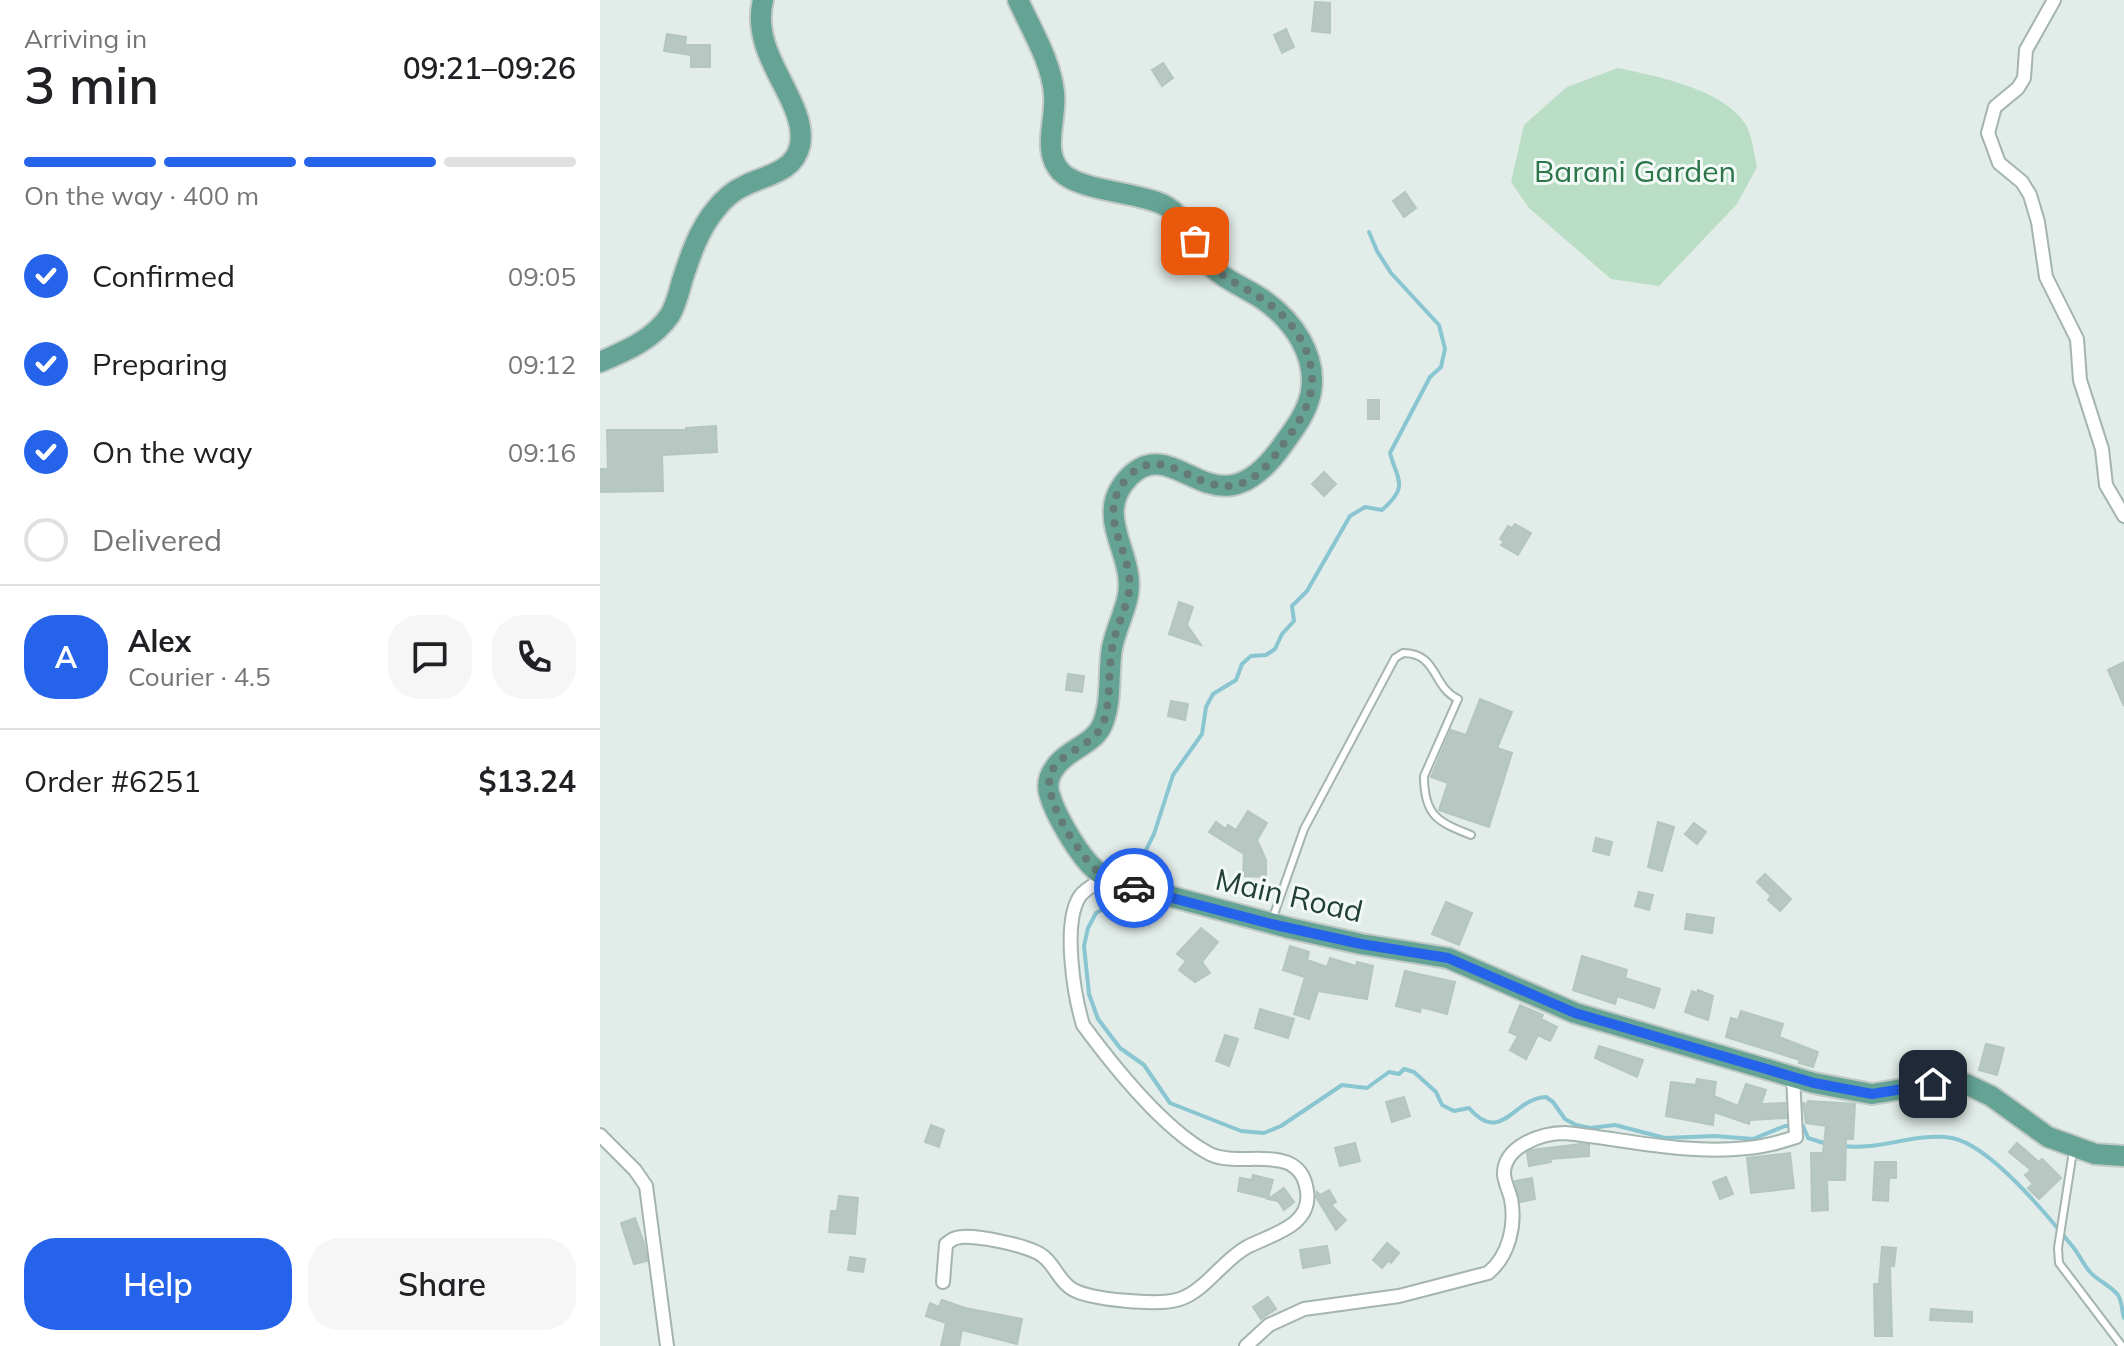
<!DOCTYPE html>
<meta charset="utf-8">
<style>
:root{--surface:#fff;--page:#f6f6f6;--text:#202124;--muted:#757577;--line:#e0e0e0;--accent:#2563eb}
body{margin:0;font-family:Mulish,sans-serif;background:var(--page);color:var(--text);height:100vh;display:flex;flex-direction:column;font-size:30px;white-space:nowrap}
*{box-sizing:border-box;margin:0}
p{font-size:26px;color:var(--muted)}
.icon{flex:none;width:44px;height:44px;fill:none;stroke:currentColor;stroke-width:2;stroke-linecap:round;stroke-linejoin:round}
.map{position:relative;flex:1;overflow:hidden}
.side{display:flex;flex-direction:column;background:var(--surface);width:600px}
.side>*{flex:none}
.pin{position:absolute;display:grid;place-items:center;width:68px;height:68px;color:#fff;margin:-34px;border-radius:16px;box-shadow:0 4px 12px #0006}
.courier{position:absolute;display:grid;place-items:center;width:80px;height:80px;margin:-40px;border:6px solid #2563eb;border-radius:50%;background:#fff;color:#222;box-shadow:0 2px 10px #0007}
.headline em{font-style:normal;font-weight:600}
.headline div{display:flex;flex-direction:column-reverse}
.headline{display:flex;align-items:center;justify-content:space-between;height:136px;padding:0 24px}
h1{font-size:52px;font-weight:600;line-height:60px}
.bar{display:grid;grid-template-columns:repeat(4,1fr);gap:12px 8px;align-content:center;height:96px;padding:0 24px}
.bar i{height:10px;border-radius:6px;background:var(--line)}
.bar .current{background:var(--accent)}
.bar p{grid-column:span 4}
.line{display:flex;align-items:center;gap:20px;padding:0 24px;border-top:2px solid var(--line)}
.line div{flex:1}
.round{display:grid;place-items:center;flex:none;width:84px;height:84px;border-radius:32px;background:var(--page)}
ol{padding:0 24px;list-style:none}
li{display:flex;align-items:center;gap:24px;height:88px}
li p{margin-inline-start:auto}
li .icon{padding:8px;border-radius:50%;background:var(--accent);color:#fff;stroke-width:4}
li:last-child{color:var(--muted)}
li i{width:44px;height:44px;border:4px solid var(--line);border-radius:50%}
.button{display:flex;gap:16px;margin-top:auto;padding:16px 24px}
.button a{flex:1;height:92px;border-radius:32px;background:var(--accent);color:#fff;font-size:32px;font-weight:600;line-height:92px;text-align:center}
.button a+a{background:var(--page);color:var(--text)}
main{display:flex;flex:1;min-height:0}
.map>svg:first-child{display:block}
</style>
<main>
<section class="side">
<div class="headline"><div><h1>3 min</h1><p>Arriving in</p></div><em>09:21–09:26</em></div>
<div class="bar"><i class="current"></i><i class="current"></i><i class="current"></i><i></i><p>On the way · 400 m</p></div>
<ol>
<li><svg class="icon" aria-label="check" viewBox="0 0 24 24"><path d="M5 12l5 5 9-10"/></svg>Confirmed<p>09:05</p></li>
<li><svg class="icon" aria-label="check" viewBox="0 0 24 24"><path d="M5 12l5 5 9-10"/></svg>Preparing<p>09:12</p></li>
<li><svg class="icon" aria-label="check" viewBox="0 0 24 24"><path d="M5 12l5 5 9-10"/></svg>On the way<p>09:16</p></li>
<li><i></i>Delivered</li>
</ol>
<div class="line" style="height:144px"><b class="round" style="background:var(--accent);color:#fff">A</b><div><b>Alex</b><p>Courier · 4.5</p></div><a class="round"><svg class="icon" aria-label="chat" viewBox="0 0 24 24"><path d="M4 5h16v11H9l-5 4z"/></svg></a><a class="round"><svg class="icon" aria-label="phone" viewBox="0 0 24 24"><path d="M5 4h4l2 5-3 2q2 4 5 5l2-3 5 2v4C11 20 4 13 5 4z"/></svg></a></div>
<div class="line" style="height:104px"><div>Order #6251</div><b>$13.24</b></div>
<div class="button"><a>Help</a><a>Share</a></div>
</section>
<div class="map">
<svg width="1524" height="1346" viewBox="0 0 1524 1346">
<rect width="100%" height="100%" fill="#e2ece8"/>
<path fill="#badec5" d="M 1018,68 C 1056,76 1124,89 1146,125 C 1152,136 1154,154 1157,167 L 1137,204 L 1059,286 L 1011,279 L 929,208 L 911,182 L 924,125 L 967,87 Z"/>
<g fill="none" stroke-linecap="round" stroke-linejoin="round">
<g stroke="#89c6d2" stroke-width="4">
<path d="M 531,880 L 554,834 L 573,775 L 602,734 L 606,707 L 613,694 L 636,680 L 642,664 L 651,656 L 666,655 L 675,649 L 682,634 L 694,621 L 692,606 L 707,591 L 750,516 L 765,507 L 782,510 C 810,486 797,480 790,453 L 830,377 L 841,367 L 845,349 L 839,325 L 791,273 L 777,251 L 769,232"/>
<path d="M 527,892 L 525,897 L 496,913 L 488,928 L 484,946 L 489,994 L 498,1019 L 520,1048 L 544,1065 L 570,1103 L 641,1131 L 664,1133 L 681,1126 L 742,1085 L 767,1088 L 789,1072 L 799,1074 L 804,1069 L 814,1072 L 836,1092 L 842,1105 L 854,1111 L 869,1108 C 902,1146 913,1098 946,1097 L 953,1102 L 965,1119 L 976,1125 L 990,1128 L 1015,1125 L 1065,1138 L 1115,1136 L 1153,1139 L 1185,1126 L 1203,1126 L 1208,1138 L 1227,1144"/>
<path d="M 1243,1146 C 1280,1151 1314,1132 1352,1138 C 1390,1145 1448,1216 1473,1247 C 1479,1254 1483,1264 1490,1272 C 1498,1281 1510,1285 1518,1295 C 1522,1301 1522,1311 1524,1318"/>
</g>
</g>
<g fill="#b7c7c1" stroke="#b4c6bf" stroke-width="2">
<polygon points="715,2 730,3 730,33 712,31"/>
<polygon points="686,29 694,47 682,53 674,35"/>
<polygon points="67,34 86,37 85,45 110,45 110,67 91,67 91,55 64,51"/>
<polygon points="563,63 573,78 562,86 552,70"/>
<polygon points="805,192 816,208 804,217 793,201"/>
<rect x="768" y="400" width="11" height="19"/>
<polygon points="116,426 117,452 62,455 63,491 0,492 0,469 8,469 7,430 86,430 86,428"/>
<polygon points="724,472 736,484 724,496 712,484"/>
<polygon points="915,524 931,533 918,555 901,545 904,542 900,539 908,526 912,528"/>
<polygon points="579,602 593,607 587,625 601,645 569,634"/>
<polygon points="1524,662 1524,706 1508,670"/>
<polygon points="468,674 484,676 482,692 466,690"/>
<polygon points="880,699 912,712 897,748 912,753 889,827 839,810 848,783 831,777 851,730 866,735"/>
<polygon points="571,701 588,704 585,720 568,716"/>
<polygon points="648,811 667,823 657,840 666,860 666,877 643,876 644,854 609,832 616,822 626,829 628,825 636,830"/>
<polygon points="1058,822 1074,827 1062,871 1048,867"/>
<polygon points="1094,823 1106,832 1097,844 1085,834"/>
<polygon points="996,838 1012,842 1009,855 993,851"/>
<polygon points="1165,874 1191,899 1180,911 1168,900 1171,896 1157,882"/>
<polygon points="1039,892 1053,895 1049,910 1035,906"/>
<polygon points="846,902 872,913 859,945 832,934"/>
<polygon points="1087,914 1114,918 1112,933 1085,929"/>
<polygon points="601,928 618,942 602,962 610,973 595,982 579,970 586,961 577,954"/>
<polygon points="690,946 709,952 707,960 727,967 730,958 756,966 757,962 773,966 767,999 718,991 709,1019 694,1014 705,977 683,970"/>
<polygon points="982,956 1027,970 1025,978 1060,989 1054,1008 1017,996 1015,1004 973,990"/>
<polygon points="805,971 855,982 847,1014 821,1007 820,1012 796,1006"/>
<polygon points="1098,990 1113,996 1108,1020 1085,1012 1092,991 1097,993"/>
<polygon points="920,1005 943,1015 941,1019 957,1027 950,1041 938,1035 926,1059 910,1050 918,1036 909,1032"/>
<polygon points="660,1009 694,1019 688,1038 655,1028"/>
<polygon points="1141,1011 1183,1024 1179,1037 1218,1052 1213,1067 1199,1063 1200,1060 1126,1037 1131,1018 1138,1020"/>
<polygon points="625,1035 638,1039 629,1066 616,1061"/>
<polygon points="1386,1044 1404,1048 1397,1075 1379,1070"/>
<polygon points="999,1046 1043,1060 1037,1077 995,1058"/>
<polygon points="1097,1079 1116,1082 1114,1096 1138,1106 1146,1084 1166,1090 1161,1104 1185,1103 1186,1118 1150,1120 1149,1124 1114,1112 1113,1125 1066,1116 1071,1082 1096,1085"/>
<polygon points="804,1097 810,1116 792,1122 786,1102"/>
<polygon points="1208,1101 1255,1104 1253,1139 1246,1139 1245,1180 1227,1180 1228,1210 1212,1211 1211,1153 1223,1153 1226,1126 1206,1123 1203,1103 1208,1104"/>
<polygon points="331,1125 344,1130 339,1147 325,1142"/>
<polygon points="755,1143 760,1161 740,1166 735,1148"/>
<polygon points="1417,1143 1439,1162 1442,1159 1461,1178 1439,1199 1428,1188 1433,1184 1425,1175 1431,1170 1409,1152"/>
<polygon points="981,1144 989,1145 989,1156 950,1159 951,1162 929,1166 927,1153 931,1150"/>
<polygon points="1190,1153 1194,1188 1151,1193 1147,1158"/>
<polygon points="1275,1162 1296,1162 1296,1178 1289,1178 1288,1201 1273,1200"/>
<polygon points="653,1175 673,1180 668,1198 638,1191 640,1178 652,1180"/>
<polygon points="1126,1177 1133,1194 1120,1199 1113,1182"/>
<polygon points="932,1178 935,1199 920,1202 915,1181"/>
<polygon points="684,1188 694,1202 684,1210 678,1201 668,1199"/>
<polygon points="729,1190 736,1202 731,1205 746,1220 736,1230 716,1197 717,1192 720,1195"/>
<polygon points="239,1196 258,1198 255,1234 229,1232 231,1211 237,1211"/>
<polygon points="35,1218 44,1243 47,1261 34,1264 21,1223"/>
<polygon points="787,1243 799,1253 791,1263 788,1261 782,1268 773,1260"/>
<polygon points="727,1246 730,1263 703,1268 700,1250"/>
<polygon points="1282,1247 1296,1248 1294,1266 1290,1266 1292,1336 1275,1336 1274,1284 1279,1284"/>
<polygon points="250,1257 265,1259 263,1272 248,1270"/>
<polygon points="668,1297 676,1309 661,1319 653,1307"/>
<polygon points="342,1300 365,1308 422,1319 417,1344 362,1330 359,1346 341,1346 346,1323 326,1316 330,1303 339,1307"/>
<polygon points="1331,1309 1372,1312 1372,1322 1330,1320"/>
</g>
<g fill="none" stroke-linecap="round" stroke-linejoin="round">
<g stroke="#a4b4af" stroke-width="10">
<g id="lane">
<path d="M 672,920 L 704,829 L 795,658 L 803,653 C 838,653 832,687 858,699 L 824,776 C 824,816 838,822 871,835"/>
<polyline points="1473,1151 1458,1248 1459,1263 1522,1346"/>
</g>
</g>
<g stroke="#a4b4af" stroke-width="16">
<g id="street">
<polyline points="1454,0 1426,50 1424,78 1418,88 1395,107 1388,133 1399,163 1422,182 1430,195 1438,222 1446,277 1477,339 1480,380 1502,449 1506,485 1524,516"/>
<polyline points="0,1135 35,1170 46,1186 67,1346"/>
<path d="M 343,1282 L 346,1244 C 349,1242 352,1239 356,1238 C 371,1233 432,1246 444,1257 C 455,1266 459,1281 472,1289 C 490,1300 560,1306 580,1299 C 606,1290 623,1260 647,1247 C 672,1234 712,1226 707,1191 C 700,1140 641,1169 610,1154 C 564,1130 514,1067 483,1025 C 474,995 462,923 480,896 C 486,888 497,883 505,878"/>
<path d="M 646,1346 L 669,1325 L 704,1309 L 799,1296 L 888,1273 C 909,1256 916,1225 911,1199 C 909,1191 905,1183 904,1175 C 903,1146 942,1133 965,1133 C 1024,1139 1087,1155 1147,1148 C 1164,1147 1180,1142 1196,1137 L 1193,1076"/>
</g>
</g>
<g stroke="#c1c9c7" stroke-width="24">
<g id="primary">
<path d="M 418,0 C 431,29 451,61 454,93 C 457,119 441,151 461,172 C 480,191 536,192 562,204 C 586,215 593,244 608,263 C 623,280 647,288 665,301 C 693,321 717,355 711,392 C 707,413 694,429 682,446 C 614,541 578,430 530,476 C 489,517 539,555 527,600 C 523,616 515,632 512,648 C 508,672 512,700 503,723 C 495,745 466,749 454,769 C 449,776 447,784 449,793 C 455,815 480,858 498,872 C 504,878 512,880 520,883 L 689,928 L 761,944 L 848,958 L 975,1013 L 1214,1083 L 1272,1094 L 1333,1084 L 1366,1084 L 1391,1096 L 1448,1137 L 1495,1154 L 1524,1156"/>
<path d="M 0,362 C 26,351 54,339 70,315 C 76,305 79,292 82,281 C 90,256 99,229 116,209 C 123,200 133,191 144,186 C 165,175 194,173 200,145 C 208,100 149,57 163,0"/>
</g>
</g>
<use href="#lane" stroke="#fff" stroke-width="6"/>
<use href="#street" stroke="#fff" stroke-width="12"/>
<use href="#primary" stroke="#65a394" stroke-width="20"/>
</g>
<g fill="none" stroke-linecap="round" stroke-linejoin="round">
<path stroke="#657b75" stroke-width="8" stroke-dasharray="0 14.4" d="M 534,888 C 523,884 510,882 501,874 C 481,859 438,794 452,770 C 465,749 496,746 504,721 C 511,698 508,673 512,649 C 515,631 523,615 528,597 C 539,554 490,519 528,477 C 567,436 603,508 651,479 C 665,470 675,456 684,443 C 697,425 710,407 712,384 C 714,349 690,317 662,299 C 646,288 626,280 612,266 C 605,259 600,250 595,241"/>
<polyline stroke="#2563eb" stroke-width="10" points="534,888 671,924 761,944 848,958 975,1013 1214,1083 1272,1094 1333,1084"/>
</g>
<g text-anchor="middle" stroke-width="6" stroke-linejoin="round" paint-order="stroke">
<g font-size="30" fill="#2b7549" stroke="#f2f9f6">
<text x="1035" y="182">Barani Garden</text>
</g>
<g font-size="30" fill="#213e37" stroke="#f2f9f6">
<text transform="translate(689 896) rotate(13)" y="10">Main Road</text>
</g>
</g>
</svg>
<div class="pin" style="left:595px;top:241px;background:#ea580c"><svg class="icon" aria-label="bag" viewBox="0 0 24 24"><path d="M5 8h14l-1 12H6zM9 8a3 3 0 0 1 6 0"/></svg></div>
<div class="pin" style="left:1333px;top:1084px;background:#1f2937"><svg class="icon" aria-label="home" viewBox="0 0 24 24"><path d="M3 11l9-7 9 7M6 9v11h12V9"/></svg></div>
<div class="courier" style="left:534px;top:888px"><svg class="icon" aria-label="car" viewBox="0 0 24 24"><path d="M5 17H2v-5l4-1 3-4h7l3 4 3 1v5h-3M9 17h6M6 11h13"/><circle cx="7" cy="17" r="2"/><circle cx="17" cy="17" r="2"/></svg></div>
</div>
</main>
